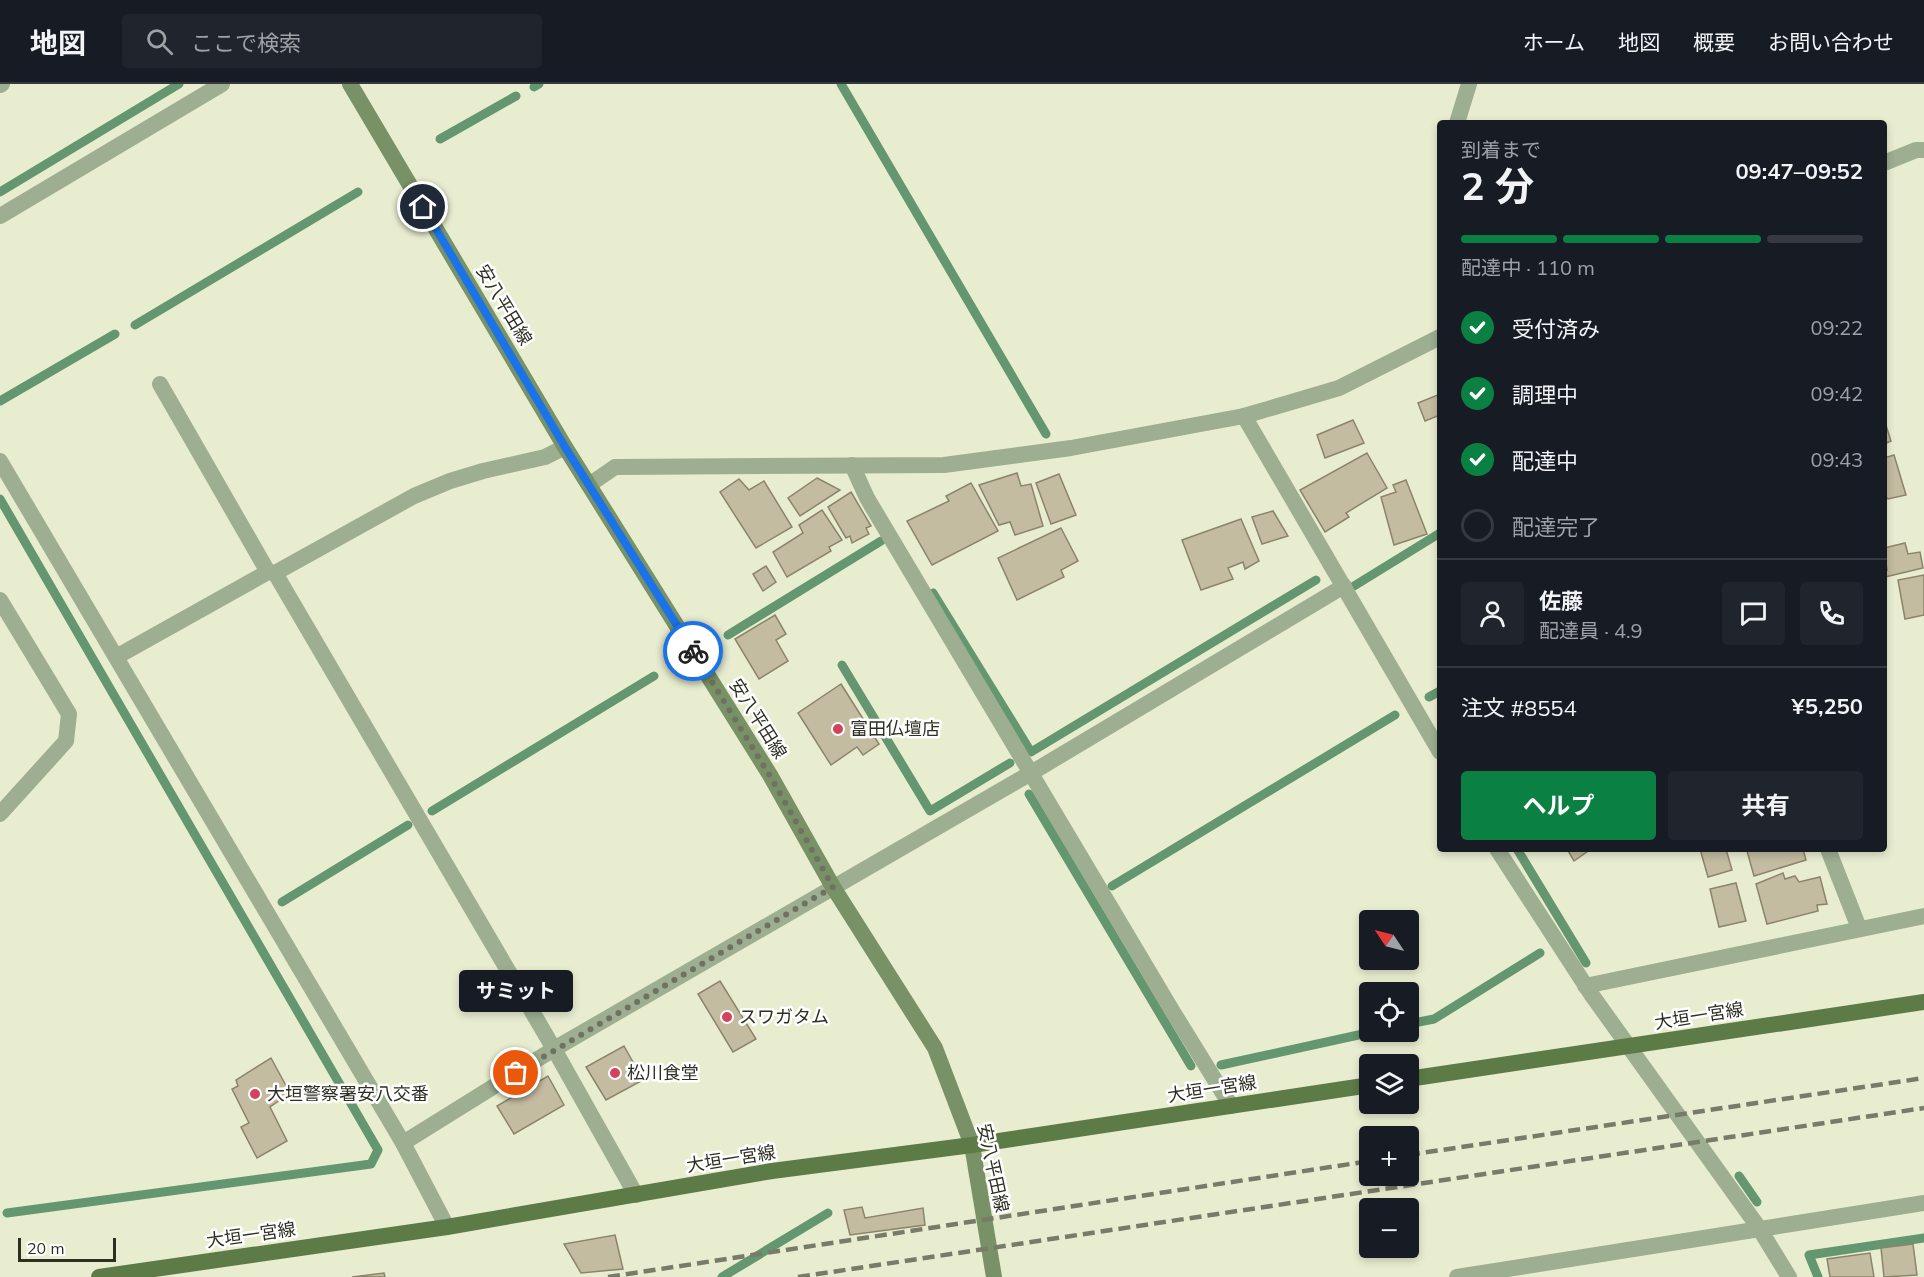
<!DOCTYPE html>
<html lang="ja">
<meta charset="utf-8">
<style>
:root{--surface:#171b24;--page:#20242c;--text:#f1f3f6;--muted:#9ea1a6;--line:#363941;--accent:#0b8043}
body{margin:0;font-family:Mulish,"Noto Sans JP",sans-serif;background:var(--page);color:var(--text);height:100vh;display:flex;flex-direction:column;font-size:22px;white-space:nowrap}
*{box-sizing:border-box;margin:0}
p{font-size:20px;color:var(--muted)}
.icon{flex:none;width:33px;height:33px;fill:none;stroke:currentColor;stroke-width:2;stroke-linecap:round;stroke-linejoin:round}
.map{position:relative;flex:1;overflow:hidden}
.drawer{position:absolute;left:1437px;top:36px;width:450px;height:732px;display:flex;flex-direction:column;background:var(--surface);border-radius:6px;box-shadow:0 3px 9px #0003}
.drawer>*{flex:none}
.needle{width:39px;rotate:305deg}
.fabs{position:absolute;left:1359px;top:826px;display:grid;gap:12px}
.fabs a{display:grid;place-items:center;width:60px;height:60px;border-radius:6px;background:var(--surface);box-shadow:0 3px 9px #0003;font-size:30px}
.scale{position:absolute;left:18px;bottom:15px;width:98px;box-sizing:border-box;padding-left:6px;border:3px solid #2d2f23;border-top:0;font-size:16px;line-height:21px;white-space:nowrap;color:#2d2f23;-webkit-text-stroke:4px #fff;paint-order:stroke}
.pin{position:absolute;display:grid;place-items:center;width:51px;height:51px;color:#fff;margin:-26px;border:3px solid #fff;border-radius:50%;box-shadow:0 2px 6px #0007}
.courier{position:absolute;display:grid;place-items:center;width:60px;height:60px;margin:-30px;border:4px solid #1a73e8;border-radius:50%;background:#fff;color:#222;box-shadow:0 2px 8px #0007}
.bubble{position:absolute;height:42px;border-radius:6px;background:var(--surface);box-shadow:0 3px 9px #0003;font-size:20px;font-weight:700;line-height:42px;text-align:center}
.head em{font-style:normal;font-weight:700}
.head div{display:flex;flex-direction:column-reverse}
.head{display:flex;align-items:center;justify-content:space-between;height:102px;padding:0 24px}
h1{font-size:39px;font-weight:700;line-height:45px}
.bar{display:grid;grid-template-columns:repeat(4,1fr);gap:9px 6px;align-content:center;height:72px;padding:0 24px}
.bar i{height:8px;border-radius:4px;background:var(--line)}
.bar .selected{background:var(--accent)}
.bar p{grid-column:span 4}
.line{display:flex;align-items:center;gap:15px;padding:0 24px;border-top:2px solid var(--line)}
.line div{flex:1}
.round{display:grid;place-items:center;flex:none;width:63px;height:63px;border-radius:6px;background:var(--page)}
ol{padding:0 24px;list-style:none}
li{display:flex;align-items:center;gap:18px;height:66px}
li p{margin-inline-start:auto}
li .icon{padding:6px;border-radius:50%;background:var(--accent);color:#fff;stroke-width:4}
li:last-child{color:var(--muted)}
li i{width:33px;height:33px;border:3px solid var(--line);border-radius:50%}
.action{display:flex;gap:12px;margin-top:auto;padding:12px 24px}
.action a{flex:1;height:69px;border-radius:6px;background:var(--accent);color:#fff;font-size:24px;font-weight:700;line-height:69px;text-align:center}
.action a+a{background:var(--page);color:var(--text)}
header{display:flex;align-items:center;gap:36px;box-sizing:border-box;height:84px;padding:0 30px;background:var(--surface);border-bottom:2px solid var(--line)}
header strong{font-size:28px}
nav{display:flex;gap:33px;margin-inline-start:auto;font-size:21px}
.search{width:420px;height:54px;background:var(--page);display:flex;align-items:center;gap:15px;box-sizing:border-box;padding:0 21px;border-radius:6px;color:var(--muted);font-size:22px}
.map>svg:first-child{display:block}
</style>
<header>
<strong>地図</strong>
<div class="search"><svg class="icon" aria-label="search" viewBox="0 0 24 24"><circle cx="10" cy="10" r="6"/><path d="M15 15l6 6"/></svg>ここで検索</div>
<nav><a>ホーム</a><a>地図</a><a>概要</a><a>お問い合わせ</a></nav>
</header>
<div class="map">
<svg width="1924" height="1193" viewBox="0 0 1924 1193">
<rect width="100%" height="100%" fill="#e9edd0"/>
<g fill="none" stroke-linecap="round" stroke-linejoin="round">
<g stroke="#64966f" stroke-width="9">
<polyline points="841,0 1046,350"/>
<polyline points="534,3 539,0"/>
<polyline points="440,55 516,12"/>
<polyline points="0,108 179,0"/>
<polyline points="135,241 358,108"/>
<polyline points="0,317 115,250"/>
<polyline points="0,415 378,1066 371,1080 7,1129"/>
<polyline points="1354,502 1440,449"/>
<polyline points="933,509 1031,668 1316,496"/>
<polyline points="728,551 881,457"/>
<polyline points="842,581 930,727 1010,679"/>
<polyline points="1429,613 1440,607"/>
<polyline points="1029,710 1191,982"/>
<polyline points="432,727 654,592"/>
<polyline points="1517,765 1586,879"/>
<polyline points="1112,802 1395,631"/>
<polyline points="282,818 408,741"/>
<polyline points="1408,940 1434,935 1540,869"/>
<polyline points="1221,981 1372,948"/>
<polyline points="1739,1092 1757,1118"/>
<polyline points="722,1193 828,1129"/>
<polyline points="1818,1193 1809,1171 1924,1154"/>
</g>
</g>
<g fill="#c4bca0" stroke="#8c846a" stroke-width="1.5">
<polygon points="1440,310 1440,331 1425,337 1418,319"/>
<polygon points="1884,335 1891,357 1884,360"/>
<polygon points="1353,336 1364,359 1325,374 1317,351"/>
<polygon points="1367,369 1387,404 1346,429 1349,433 1325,448 1300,406"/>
<polygon points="1894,371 1906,411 1888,415 1884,411 1884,374"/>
<polygon points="1017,389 1021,402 1031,400 1043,442 1015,451 1010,438 999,441 979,401"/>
<polygon points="1059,390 1076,431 1051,440 1036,399"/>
<polygon points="817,394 840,406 800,432 788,414"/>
<polygon points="739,395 749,406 764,397 792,443 756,464 720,408"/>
<polygon points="1406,396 1427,450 1394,461 1381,413 1396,408 1393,401"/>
<polygon points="971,399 998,447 932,481 907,437 949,417 946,412"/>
<polygon points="851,408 871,442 866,444 869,450 852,459 850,452 846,454 828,423"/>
<polygon points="822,426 842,456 829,463 831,467 787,493 773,468 803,449 799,441"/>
<polygon points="1273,427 1288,452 1262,460 1252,433"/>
<polygon points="1241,435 1259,477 1245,485 1243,478 1228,484 1233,495 1201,506 1182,456"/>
<polygon points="1061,444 1078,477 1061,486 1064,493 1017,516 998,474"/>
<polygon points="1905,459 1908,470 1920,468 1923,484 1885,493 1884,485 1887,486 1884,464"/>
<polygon points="766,482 776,498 763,507 753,490"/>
<polygon points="1924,491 1924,531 1905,535 1898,496"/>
<polygon points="775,531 786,550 776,556 788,577 759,595 735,555"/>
<polygon points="841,600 879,660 863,671 857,663 831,681 798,629"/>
<polygon points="1567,765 1591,765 1574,777"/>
<polygon points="1700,765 1726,765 1732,786 1708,793"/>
<polygon points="1755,765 1803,765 1806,776 1754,792 1747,767"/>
<polygon points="1783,789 1785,795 1795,792 1799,798 1820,793 1827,820 1817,821 1818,827 1767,840 1756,800"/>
<polygon points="1736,799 1746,837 1719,843 1710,805"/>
<polygon points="720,897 756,955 733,968 698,910"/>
<polygon points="624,962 643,996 606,1016 586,983"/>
<polygon points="271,974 290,1009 270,1023 287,1057 257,1074 241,1043 249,1039 232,1005 238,1002 236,996"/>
<polygon points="548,992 564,1021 514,1050 497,1022"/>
<polygon points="862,1123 865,1134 923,1124 925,1141 850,1151 844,1126"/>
<polygon points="615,1151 623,1185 581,1189 564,1160"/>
<polygon points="1913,1160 1917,1191 1884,1193 1881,1164"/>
<polygon points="1870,1169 1874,1193 1830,1193 1827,1175"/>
<polygon points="384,1189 385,1193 352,1193"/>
</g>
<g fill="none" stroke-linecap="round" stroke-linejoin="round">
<g stroke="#9dae91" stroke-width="16">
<polyline points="0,1 2,0"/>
<polyline points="0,516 69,630 66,657 0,730"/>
</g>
<g stroke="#9dae91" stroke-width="16">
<polyline points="1457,39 1469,0"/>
<polyline points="1884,79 1916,66 1924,66"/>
<polyline points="0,132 222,0"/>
<polyline points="160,300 268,488"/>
<polyline points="1244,332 1440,668"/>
<polyline points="0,377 403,1059 447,1143"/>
<polyline points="852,381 867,414 1173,928 1231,1022"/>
<polyline points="589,401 615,383 944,381 1071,364 1244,332 1339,304 1440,253"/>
<polyline points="275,489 554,965 636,1111"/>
<polyline points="116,573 268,488 275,489 414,412 450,397 483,387 545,373 565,363"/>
<polyline points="1497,765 1591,910 1759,1144 1789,1193"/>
<polyline points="1828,765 1859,844"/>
<polyline points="1585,902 1924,832"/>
<polyline points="403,1059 554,965 1031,689 1344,502"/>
<polyline points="1457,1193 1924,1119"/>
</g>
<polyline stroke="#789166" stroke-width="16" points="350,0 565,363 770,691 833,803 935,964 972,1061 994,1193"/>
<g stroke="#5d7b46" stroke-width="16">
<polyline points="1408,995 1924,918"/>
<polyline points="99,1193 447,1143 772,1087 972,1061 1370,1001"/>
</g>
<g stroke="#787b68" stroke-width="4.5" stroke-dasharray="12 6" stroke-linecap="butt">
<polyline points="1408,1071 1924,994"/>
<polyline points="608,1193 1370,1077"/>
<polyline points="798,1193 1924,1024"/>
</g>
</g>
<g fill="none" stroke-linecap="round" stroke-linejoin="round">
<polyline stroke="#6f7260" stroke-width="6" stroke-dasharray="0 10.8" points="516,989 833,803 770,692 693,567"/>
<polyline stroke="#1a73e8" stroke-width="8" points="423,123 565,363 693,567"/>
</g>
<g fill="#d3435c" stroke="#fff" stroke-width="2">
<circle cx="838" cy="645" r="6"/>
<circle cx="727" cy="933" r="6"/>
<circle cx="615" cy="989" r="6"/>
<circle cx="255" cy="1010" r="6"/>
</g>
<g text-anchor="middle" stroke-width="5" stroke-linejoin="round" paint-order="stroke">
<g font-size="18" fill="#2d2f23" stroke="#fff">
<text transform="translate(504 221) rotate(59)" y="6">安八平田線</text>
<text transform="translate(758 635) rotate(58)" y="6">安八平田線</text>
<text transform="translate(1699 932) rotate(-9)" y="6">大垣一宮線</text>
<text transform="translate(1212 1005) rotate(-9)" y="6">大垣一宮線</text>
<text transform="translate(731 1075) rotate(-9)" y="6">大垣一宮線</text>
<text transform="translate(993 1084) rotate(78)" y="6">安八平田線</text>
<text transform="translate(251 1151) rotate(-8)" y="6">大垣一宮線</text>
</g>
<g font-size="18" fill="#2d2f23" stroke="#fff" text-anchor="start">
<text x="850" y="651">富田仏壇店</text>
<text x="739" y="939">スワガタム</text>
<text x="627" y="995">松川食堂</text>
<text x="267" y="1016">大垣警察署安八交番</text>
</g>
</g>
</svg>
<div class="fabs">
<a><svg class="needle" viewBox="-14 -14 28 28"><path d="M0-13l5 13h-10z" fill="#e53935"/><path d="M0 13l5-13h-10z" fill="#9ea1a6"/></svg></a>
<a><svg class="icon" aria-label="locate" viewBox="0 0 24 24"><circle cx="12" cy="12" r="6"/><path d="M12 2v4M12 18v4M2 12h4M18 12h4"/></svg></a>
<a><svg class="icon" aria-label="layers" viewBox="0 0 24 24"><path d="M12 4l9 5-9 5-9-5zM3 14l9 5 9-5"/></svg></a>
<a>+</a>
<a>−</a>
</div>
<div class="scale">20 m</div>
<div class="pin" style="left:516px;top:989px;background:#ea580c"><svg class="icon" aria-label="bag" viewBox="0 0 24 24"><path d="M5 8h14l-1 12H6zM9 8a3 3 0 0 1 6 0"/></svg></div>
<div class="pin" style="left:423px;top:123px;background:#1f2937"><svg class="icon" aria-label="home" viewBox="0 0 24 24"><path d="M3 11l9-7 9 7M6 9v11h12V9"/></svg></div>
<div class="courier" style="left:693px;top:567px"><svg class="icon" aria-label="bike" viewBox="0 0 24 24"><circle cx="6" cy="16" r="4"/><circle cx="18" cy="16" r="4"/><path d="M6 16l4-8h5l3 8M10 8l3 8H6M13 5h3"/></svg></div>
<div class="bubble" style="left:459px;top:886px;width:114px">サミット</div>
<section class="drawer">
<div class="head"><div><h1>2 分</h1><p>到着まで</p></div><em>09:47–09:52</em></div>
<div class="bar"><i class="selected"></i><i class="selected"></i><i class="selected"></i><i></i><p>配達中 · 110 m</p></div>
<ol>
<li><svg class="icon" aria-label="check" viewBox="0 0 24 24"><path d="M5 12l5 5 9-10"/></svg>受付済み<p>09:22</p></li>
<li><svg class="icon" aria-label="check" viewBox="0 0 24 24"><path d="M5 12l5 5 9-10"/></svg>調理中<p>09:42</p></li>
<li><svg class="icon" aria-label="check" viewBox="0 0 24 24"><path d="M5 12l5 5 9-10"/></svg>配達中<p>09:43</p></li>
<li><i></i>配達完了</li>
</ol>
<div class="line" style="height:108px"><a class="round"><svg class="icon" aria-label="person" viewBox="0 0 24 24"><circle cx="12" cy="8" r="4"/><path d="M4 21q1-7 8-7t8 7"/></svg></a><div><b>佐藤</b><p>配達員 · 4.9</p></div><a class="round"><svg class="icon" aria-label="chat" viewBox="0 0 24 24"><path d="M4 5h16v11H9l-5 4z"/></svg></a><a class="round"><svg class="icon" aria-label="phone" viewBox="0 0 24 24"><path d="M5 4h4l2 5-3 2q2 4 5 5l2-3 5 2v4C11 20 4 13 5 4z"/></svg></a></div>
<div class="line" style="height:78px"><div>注文 #8554</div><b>¥5,250</b></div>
<div class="action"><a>ヘルプ</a><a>共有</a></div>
</section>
</div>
